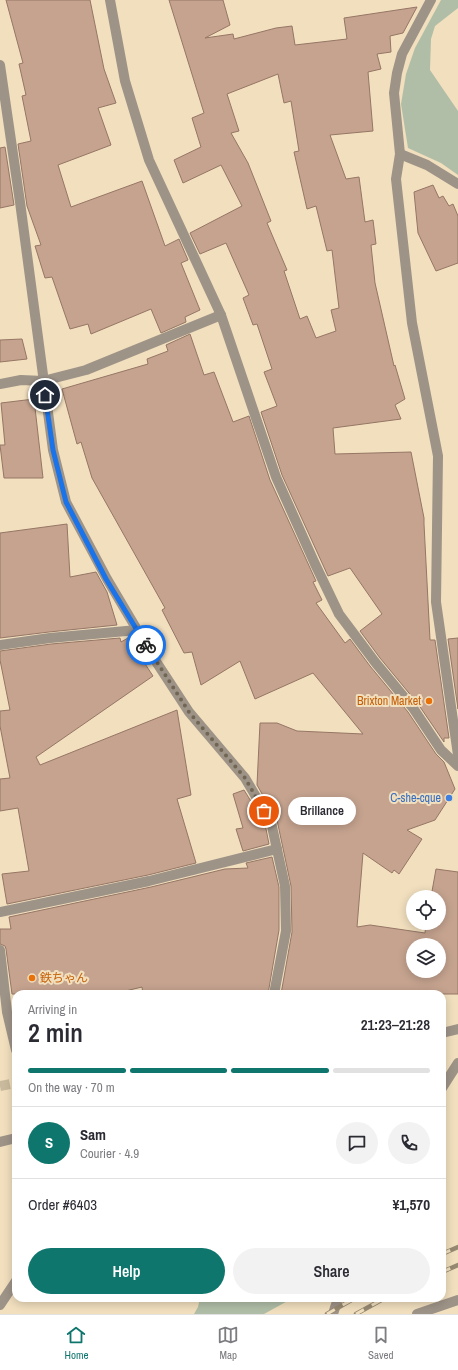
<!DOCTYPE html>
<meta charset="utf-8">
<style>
:root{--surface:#fff;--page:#f2f2f3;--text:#2b2b33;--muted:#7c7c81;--line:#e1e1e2;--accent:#0f766e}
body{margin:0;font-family:"Archivo Narrow","Noto Sans JP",sans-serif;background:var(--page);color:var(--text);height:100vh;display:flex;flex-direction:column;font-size:15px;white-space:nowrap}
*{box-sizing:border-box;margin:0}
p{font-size:13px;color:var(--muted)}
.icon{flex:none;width:22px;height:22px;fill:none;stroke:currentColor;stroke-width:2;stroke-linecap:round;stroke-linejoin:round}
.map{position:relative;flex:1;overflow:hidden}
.side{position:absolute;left:12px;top:990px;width:434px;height:312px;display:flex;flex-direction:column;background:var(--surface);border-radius:12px;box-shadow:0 2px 10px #0003}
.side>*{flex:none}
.fabs{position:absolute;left:406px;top:890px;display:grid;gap:8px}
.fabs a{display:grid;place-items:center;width:40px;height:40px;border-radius:50%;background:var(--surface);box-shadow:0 2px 10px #0003;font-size:20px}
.pin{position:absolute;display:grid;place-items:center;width:34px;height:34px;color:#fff;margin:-17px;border:2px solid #fff;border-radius:50%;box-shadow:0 1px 4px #0007}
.courier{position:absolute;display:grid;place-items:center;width:40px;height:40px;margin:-20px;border:3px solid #1a73e8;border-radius:50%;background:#fff;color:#222;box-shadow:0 1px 5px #0007}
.bubble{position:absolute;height:28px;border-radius:14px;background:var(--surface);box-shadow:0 2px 10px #0003;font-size:13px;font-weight:600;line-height:28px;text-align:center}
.overview em{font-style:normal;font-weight:600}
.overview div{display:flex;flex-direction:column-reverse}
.overview{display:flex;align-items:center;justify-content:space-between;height:68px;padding:0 16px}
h1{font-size:26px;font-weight:600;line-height:30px}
.bar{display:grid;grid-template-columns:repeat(4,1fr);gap:6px 4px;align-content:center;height:48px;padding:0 16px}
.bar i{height:5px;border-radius:3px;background:var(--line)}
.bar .active{background:var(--accent)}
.bar p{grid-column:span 4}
.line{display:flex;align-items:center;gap:10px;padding:0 16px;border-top:1px solid var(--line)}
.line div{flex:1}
.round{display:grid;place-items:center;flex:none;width:42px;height:42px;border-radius:21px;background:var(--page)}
.button{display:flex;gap:8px;margin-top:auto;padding:8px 16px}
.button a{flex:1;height:46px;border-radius:24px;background:var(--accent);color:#fff;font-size:16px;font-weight:600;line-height:46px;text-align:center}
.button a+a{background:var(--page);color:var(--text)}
.dock{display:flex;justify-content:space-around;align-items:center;height:56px;border-top:1px solid var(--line);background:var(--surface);font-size:11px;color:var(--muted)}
.dock a{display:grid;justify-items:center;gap:2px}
.dock .active{color:var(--accent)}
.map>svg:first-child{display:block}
</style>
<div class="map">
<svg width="458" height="1314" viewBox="0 0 458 1314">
<rect width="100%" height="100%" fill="#f1dfbe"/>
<g fill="#b0bea7">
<polygon points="441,0 458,0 458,8 435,26 431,39 430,70 458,111 458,175 441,163 408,148 401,104 406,74 415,48"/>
<polygon points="200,1298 293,1298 264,1314 194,1314 198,1307"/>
</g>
<g fill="#c5a38f" stroke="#967665" fill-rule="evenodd">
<polygon points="6,0 90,0 104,69 116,103 98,108 111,145 58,165 71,207 142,181 165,246 179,239 188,260 181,263 200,310 185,317 186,322 161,333 151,309 91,334 88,324 70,329 52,277 45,278 35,246 41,245 27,206 18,144 31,141 22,96 26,95 19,64 23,63"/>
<path d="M 169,0 L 223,0 L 230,25 L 205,38 L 233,34 L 234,39 L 276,28 L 292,26 L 295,45 L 347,39 L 344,18 L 417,7 L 403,33 L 390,36 L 391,52 L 377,54 L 381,69 L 368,72 L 373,131 L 330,135 L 346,179 L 359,177 L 365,222 L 373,220 L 376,244 L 371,245 L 375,283 L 394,366 L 395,365 L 405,399 L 395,405 L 401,419 L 333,428 L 335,454 L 411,452 L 424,518 L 424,524 L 430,640 L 435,640 L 449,738 L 444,738 L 444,742 L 418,704 L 380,658 L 360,631 L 382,614 L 350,568 L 328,576 L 282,475 L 261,412 L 277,406 L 264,372 L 272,369 L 257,324 L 253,325 L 243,298 L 249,295 L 226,243 L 200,254 L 190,233 L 242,206 L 221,165 L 183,183 L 174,160 L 201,147 L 192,118 L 204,113 ZM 278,74 L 284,103 L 291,101 L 299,151 L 294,152 L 307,209 L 316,206 L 327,251 L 332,250 L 339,308 L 331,310 L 336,331 L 316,338 L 307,316 L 300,319 L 284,271 L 287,270 L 267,223 L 271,221 L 248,163 L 231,133 L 239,131 L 227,94 Z"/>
<polygon points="5,147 14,205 0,208 0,148"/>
<polygon points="433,185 439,198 443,196 449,206 453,204 458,216 458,263 436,271 418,233 414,192"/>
<path d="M 190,334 L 204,375 L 214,372 L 233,422 L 249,416 L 270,480 L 316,581 L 313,582 L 322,600 L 316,603 L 345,643 L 350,639 L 370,666 L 408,712 L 436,754 L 444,762 L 455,789 L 435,820 L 407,830 L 422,839 L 399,874 L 394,870 L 392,873 L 363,853 L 357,927 L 370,925 L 425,933 L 426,923 L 439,923 L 439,897 L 431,897 L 436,869 L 458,872 L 458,994 L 281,994 L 292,932 L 291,886 L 277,820 L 257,785 L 260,723 L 277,723 L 297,731 L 363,734 L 313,673 L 255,699 L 240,661 L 201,685 L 192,652 L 184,653 L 162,610 L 165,608 L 92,478 L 81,442 L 77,444 L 62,389 L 148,364 L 147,359 L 168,351 L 166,345 ZM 413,945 L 439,945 L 439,971 L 413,971 Z"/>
<polygon points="22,339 27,359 0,362 0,340"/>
<polygon points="34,399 43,478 4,478 0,445 5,445 1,403"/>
<polygon points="67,524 70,577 96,572 107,592 117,625 49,632 0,638 0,533"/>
<polygon points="120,638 121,642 128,638 153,676 36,757 40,765 177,710 191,795 177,799 196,863 148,875 7,904 2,874 29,871 18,808 0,811 0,779 10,778 0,726 0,711 10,710 0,660 0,651 51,644"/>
<polygon points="458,638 458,709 448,639"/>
<polygon points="244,790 265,824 269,844 243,851 236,829 243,828 233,794"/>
<polygon points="272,857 279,887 279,930 268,994 143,994 142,987 113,994 12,994 6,949 5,946 0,944 0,929 11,929 9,917 151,887 225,869 248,868 246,863"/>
</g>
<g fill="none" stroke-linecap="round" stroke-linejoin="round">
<polyline stroke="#caba9d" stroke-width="10" stroke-dasharray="10 5" stroke-linecap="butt" points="0,1086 16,1083"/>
<g stroke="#9e9387" stroke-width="10">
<polyline points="110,0 125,81 149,160 221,315 276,477 315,564 339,614 375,662 413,708 441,750 458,766"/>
<polyline points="431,0 402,54 397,73 394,93 400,154 396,179 412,323 438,456 436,602 458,755"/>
<polyline points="0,65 20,202 53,450 66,502 107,579 155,660 189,712 245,778 271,822 285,886 286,931 274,994"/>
<polyline points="400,154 427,165 458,184"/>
<polyline points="0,384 21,380 43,381 86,370 221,315"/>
<polyline points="0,645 50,638 137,630"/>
<polyline points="0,912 149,881 277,849"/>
<polyline points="0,950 7,1012 16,1050"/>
<polyline points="442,1033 458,1029"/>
<polyline points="442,1088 458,1063"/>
<polyline points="0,1142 16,1138"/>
<polyline points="0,1305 16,1281"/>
<polyline points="333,1314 338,1298"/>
<polyline points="417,1314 458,1300"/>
</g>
<g stroke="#968971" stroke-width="4.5">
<g id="rail">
<polyline points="442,1254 458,1247"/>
<polyline points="442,1272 458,1265"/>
<polyline points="327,1314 355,1298"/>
<polyline points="356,1314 385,1298"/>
</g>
</g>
<use href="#rail" stroke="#f1dfbe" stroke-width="3" stroke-dasharray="9" stroke-linecap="butt"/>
</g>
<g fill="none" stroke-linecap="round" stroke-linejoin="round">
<polyline stroke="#716653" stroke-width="4" stroke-dasharray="0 7.2" points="146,645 189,712 245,778 264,811"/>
<polyline stroke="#1a73e8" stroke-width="5" points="45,395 53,450 66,502 106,579 146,645"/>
</g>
<g fill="#e8710a" stroke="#f1dfbe" stroke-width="1.5">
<circle cx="429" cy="701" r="4"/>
<circle cx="32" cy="978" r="4"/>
</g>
<circle fill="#3f7fe0" stroke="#f1dfbe" stroke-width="1.5" cx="449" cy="798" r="4"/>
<g text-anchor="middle" stroke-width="4" stroke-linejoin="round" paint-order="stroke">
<g font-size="12" fill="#c56008" stroke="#f1dfbe" text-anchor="end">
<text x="421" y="705">Brixton Market</text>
<text x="40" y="982" text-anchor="start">鉄ちゃん</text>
</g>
<g font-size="12" fill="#366cbe" stroke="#f1dfbe" text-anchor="end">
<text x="441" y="802">C-she-cque</text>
</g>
</g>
</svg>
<div class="fabs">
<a><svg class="icon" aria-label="locate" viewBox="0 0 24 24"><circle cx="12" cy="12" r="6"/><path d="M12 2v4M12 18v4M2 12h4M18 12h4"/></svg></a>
<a><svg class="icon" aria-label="layers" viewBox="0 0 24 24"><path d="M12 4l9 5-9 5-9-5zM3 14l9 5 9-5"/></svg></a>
</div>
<div class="pin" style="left:264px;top:811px;background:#ea580c"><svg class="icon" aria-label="bag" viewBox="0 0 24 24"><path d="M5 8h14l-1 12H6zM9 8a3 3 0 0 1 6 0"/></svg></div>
<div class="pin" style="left:45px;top:395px;background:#1f2937"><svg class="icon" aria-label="home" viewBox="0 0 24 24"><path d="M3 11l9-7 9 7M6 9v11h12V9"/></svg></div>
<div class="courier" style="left:146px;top:645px"><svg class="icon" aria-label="bike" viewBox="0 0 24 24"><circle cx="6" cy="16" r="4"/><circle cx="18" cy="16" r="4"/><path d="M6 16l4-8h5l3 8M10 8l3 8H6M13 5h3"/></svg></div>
<div class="bubble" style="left:288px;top:797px;width:68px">Brillance</div>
<section class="side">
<div class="overview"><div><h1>2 min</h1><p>Arriving in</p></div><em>21:23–21:28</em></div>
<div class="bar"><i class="active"></i><i class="active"></i><i class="active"></i><i></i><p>On the way · 70 m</p></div>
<div class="line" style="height:72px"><b class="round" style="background:var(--accent);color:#fff">S</b><div><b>Sam</b><p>Courier · 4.9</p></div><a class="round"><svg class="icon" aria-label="chat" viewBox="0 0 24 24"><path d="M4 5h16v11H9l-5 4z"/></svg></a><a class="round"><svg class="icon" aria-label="phone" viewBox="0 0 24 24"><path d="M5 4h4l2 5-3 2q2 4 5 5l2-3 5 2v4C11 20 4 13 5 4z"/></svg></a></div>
<div class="line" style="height:52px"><div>Order #6403</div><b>¥1,570</b></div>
<div class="button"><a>Help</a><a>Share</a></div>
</section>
</div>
<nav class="dock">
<a class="active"><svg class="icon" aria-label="home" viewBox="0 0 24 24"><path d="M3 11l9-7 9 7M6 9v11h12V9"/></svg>Home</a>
<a><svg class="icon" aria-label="map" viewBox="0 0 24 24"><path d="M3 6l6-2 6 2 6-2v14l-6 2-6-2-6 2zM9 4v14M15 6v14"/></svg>Map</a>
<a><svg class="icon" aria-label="saved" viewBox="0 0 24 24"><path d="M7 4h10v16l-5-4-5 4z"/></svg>Saved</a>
</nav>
